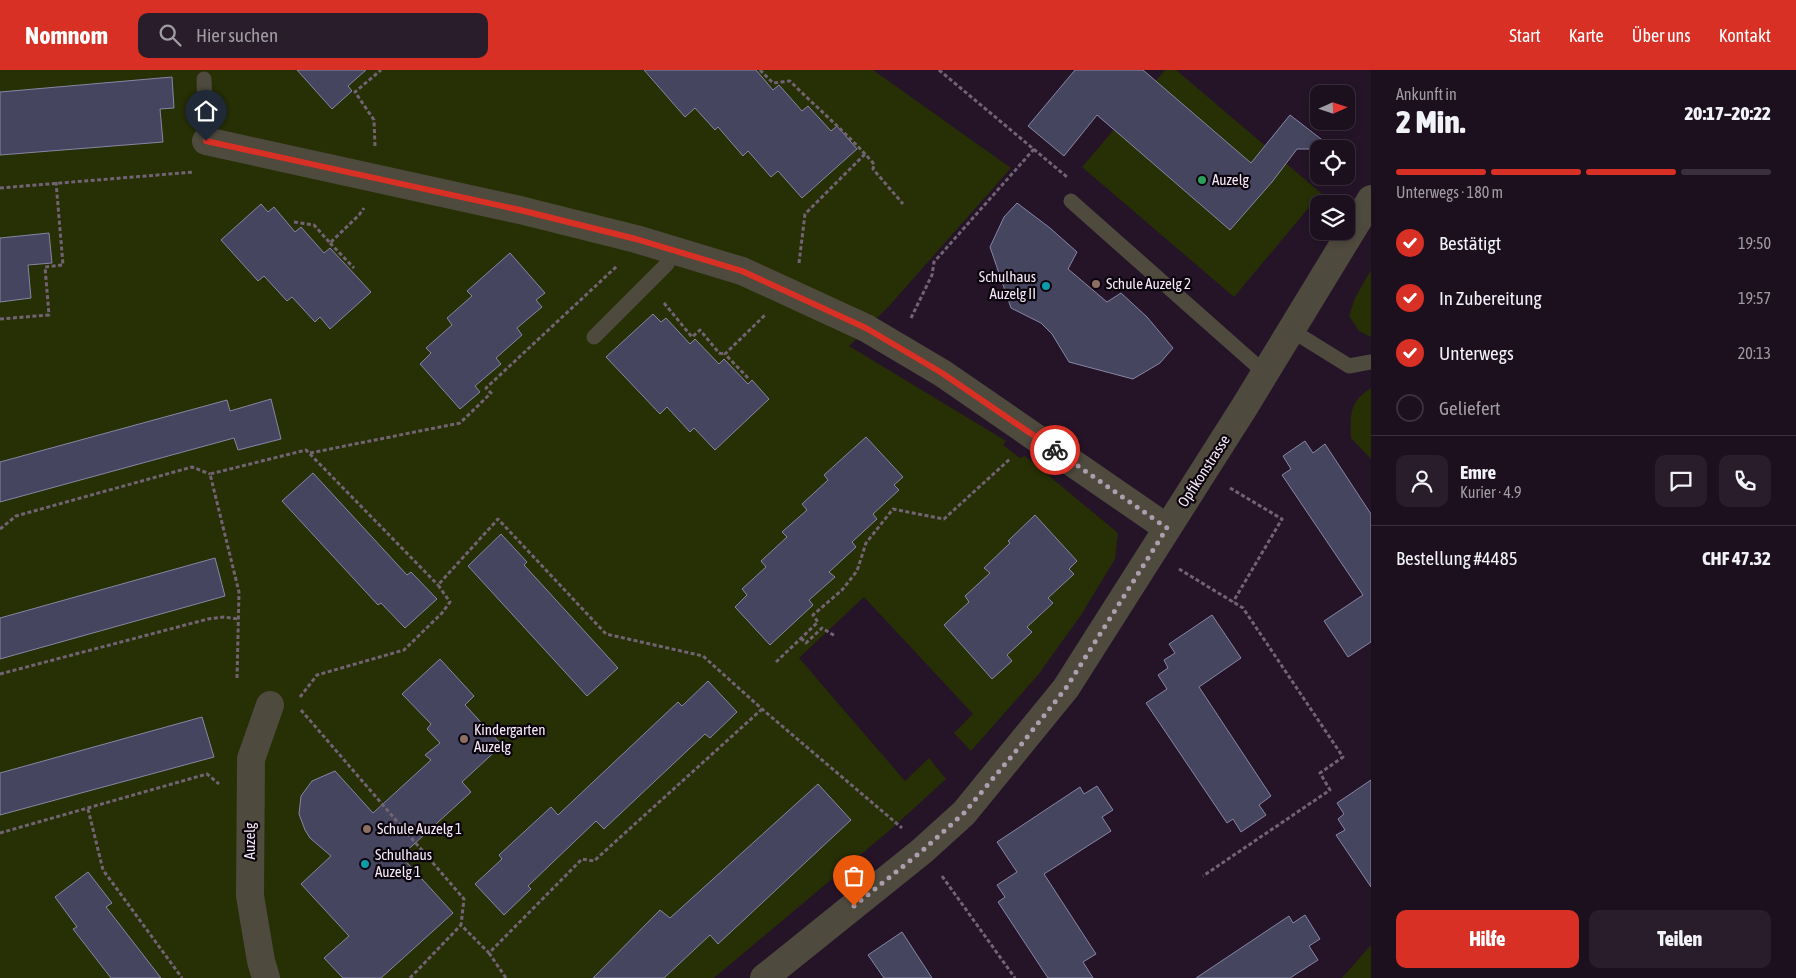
<!DOCTYPE html>
<html lang="de">
<meta charset="utf-8">
<style>
:root{--surface:#1c0f1e;--page:#291d2b;--text:#f1f3f6;--muted:#a09ca4;--line:#3a2f3c;--accent:#d93025}
body{margin:0;font-family:"Asap Condensed",sans-serif;background:var(--page);color:var(--text);height:100vh;display:flex;flex-direction:column;font-size:19px;white-space:nowrap}
*{box-sizing:border-box;margin:0}
p{font-size:16px;color:var(--muted)}
.icon{flex:none;width:28px;height:28px;fill:none;stroke:currentColor;stroke-width:2;stroke-linecap:round;stroke-linejoin:round}
.map{position:relative;flex:1;overflow:hidden}
.side{display:flex;flex-direction:column;background:var(--surface);width:425px}
.side>*{flex:none}
.needle{width:32px;rotate:87deg}
.fabs{position:absolute;left:1310px;top:15px;display:grid;gap:10px}
.fabs a{display:grid;place-items:center;width:45px;height:45px;border-radius:10px;background:var(--surface);box-shadow:0 2px 8px #0003,0 0 0 1px var(--line);font-size:25px}
.pin{position:absolute;display:grid;place-items:center;width:42px;height:42px;color:#fff;margin:-51px -21px;border-radius:50% 50% 50% 0;rotate:-45deg;box-shadow:0 0 5px #0007}
.pin .icon{rotate:45deg}
.courier{position:absolute;display:grid;place-items:center;width:50px;height:50px;margin:-25px;border:4px solid #d93025;border-radius:50%;background:#fff;color:#222;box-shadow:0 1px 6px #0007}
.overview em{font-style:normal;font-weight:800}
.overview div{display:flex;flex-direction:column-reverse}
.overview{display:flex;align-items:center;justify-content:space-between;height:85px;padding:0 25px}
h1{font-size:32px;font-weight:800;line-height:38px}
.bar{display:grid;grid-template-columns:repeat(4,1fr);gap:8px 5px;align-content:center;height:60px;padding:0 25px}
.bar i{height:6px;border-radius:4px;background:var(--line)}
.bar .active{background:var(--accent)}
.bar p{grid-column:span 4}
.line{display:flex;align-items:center;gap:12px;padding:0 25px;border-top:1px solid var(--line)}
.line div{flex:1}
.round{display:grid;place-items:center;flex:none;width:52px;height:52px;border-radius:10px;background:var(--page)}
ol{padding:0 25px;list-style:none}
li{display:flex;align-items:center;gap:15px;height:55px}
li p{margin-inline-start:auto}
li .icon{padding:5px;border-radius:50%;background:var(--accent);color:#fff;stroke-width:4}
li:last-child{color:var(--muted)}
li i{width:28px;height:28px;border:2px solid var(--line);border-radius:50%}
.action{display:flex;gap:10px;margin-top:auto;padding:10px 25px}
.action a{flex:1;height:58px;border-radius:10px;background:var(--accent);color:#fff;font-size:20px;font-weight:800;line-height:58px;text-align:center}
.action a+a{background:var(--page);color:var(--text)}
header{display:flex;align-items:center;gap:30px;box-sizing:border-box;height:70px;padding:0 25px;background:var(--accent);color:#fff}
header strong{font-size:24px}
nav{display:flex;gap:28px;margin-inline-start:auto;font-size:18px}
.search{width:350px;height:45px;background:var(--page);display:flex;align-items:center;gap:12px;box-sizing:border-box;padding:0 18px;border-radius:10px;color:var(--muted);font-size:19px}
main{display:flex;flex:1;min-height:0}
.map>svg:first-child{display:block}
</style>
<header>
<strong>Nomnom</strong>
<div class="search"><svg class="icon" aria-label="search" viewBox="0 0 24 24"><circle cx="10" cy="10" r="6"/><path d="M15 15l6 6"/></svg>Hier suchen</div>
<nav><a>Start</a><a>Karte</a><a>Über uns</a><a>Kontakt</a></nav>
</header>
<main>
<div class="map">
<svg width="1371" height="908" viewBox="0 0 1371 908">
<rect width="100%" height="100%" fill="#251428"/>
<g fill="#272f05">
<polygon points="0,0 873,0 1011,98 889,236 849,276 1006,371 1003,375 1020,388 1025,386 1118,463 1115,489 1081,545 1038,605 971,681 954,663 973,644 864,527 799,588 905,711 929,688 946,709 890,760 714,908 0,908"/>
<polygon points="1165,0 1176,0 1321,123 1234,227 1082,97"/>
<polygon points="1371,200 1371,267 1359,261 1349,246 1355,228"/>
<path d="M 1371,318 L 1371,389 L 1351,368 C 1351,344 1348,333 1371,318 Z"/>
<polygon points="1371,875 1371,908 1342,908"/>
</g>
<g fill="#46455f" stroke="#8786a4">
<polygon points="297,0 366,0 348,16 352,21 332,39"/>
<polygon points="644,0 756,0 773,20 779,15 802,41 808,36 831,61 837,56 857,79 802,128 778,101 771,107 748,81 743,86 718,57 715,60 695,38 685,47"/>
<polygon points="1075,0 1143,0 1251,93 1290,45 1334,79 1297,79 1272,112 1230,160 1097,45 1064,86 1028,56"/>
<polygon points="172,7 174,38 160,39 163,72 0,85 0,22"/>
<polygon points="1017,133 1050,158 1077,182 1068,199 1107,232 1121,223 1147,247 1173,278 1160,293 1133,309 1069,292 1052,264 1041,253 1011,238 990,177 1004,147"/>
<polygon points="261,134 268,142 274,137 295,162 301,157 324,183 330,178 371,222 330,259 320,247 315,252 292,227 287,231 264,206 258,211 221,170"/>
<polygon points="49,163 52,193 28,195 31,228 0,232 0,168"/>
<polygon points="510,183 545,223 536,230 542,237 517,258 522,265 496,288 501,294 475,316 480,322 460,339 420,294 431,283 426,278 452,255 447,248 472,226 467,221"/>
<polygon points="653,244 661,252 666,248 690,274 695,269 719,294 724,289 748,314 752,310 769,329 715,380 694,358 690,362 667,337 660,344 606,287"/>
<polygon points="271,329 281,369 238,380 234,368 0,432 0,392 227,330 230,341"/>
<polygon points="866,367 903,407 894,415 899,420 873,444 877,449 852,472 856,477 829,502 835,507 809,530 813,535 770,575 735,537 747,525 742,519 766,497 761,491 787,467 782,462 807,440 802,434 828,410 824,405"/>
<polygon points="1305,371 1313,383 1325,374 1371,444 1371,572 1348,587 1324,551 1363,525 1282,405 1291,399 1283,386"/>
<polygon points="313,403 407,505 411,502 437,529 405,558 381,533 378,535 282,431"/>
<polygon points="1035,445 1077,491 1069,499 1074,504 1048,528 1053,533 1027,557 1032,562 1007,585 1012,591 992,609 944,555 969,532 965,526 990,503 984,498 1010,473 1008,471"/>
<polygon points="501,464 527,492 524,495 618,598 587,626 468,496"/>
<polygon points="215,488 225,526 0,589 0,548"/>
<polygon points="1212,545 1241,588 1199,617 1271,726 1259,735 1266,745 1241,762 1233,749 1227,753 1146,633 1167,619 1158,605 1168,598 1164,590 1175,583 1169,574"/>
<polygon points="440,589 474,626 465,635 502,675 462,712 471,722 401,786 453,843 381,908 343,908 324,888 349,866 301,814 331,786 310,768 305,760 299,744 301,726 312,711 335,701 373,743 431,690 425,685 440,673 427,659 431,654 402,624"/>
<polygon points="708,611 737,642 710,668 705,664 604,759 596,751 528,816 531,819 504,845 475,814 502,789 499,785 551,737 558,745 678,632 682,636"/>
<polygon points="202,647 214,687 0,745 0,703"/>
<polygon points="1371,710 1371,817 1336,765 1345,760 1338,749 1344,744 1337,733"/>
<polygon points="818,714 851,750 718,874 710,865 664,908 593,908 660,840 670,848"/>
<polygon points="1097,716 1113,740 1102,747 1111,761 1044,804 1096,884 1083,892 1093,908 1048,908 998,832 1005,827 997,815 1017,802 997,772 1080,717 1084,724"/>
<polygon points="88,802 112,833 106,837 161,908 111,908 73,859 77,857 55,827"/>
<polygon points="1305,845 1320,869 1309,876 1318,890 1290,908 1196,908 1289,846 1293,853"/>
<polygon points="902,862 932,908 884,908 868,885"/>
</g>
<g fill="none" stroke-linecap="round" stroke-linejoin="round">
<g stroke="#726374" stroke-width="3" stroke-dasharray="4 2.5" stroke-linecap="butt">
<path d="M 760,0 L 773,13 L 790,11 C 818,39 848,64 874,94 L 873,99 L 903,134"/>
<polyline points="939,0 1067,107"/>
<polyline points="375,76 374,50 355,22 381,0"/>
<polyline points="0,118 194,102"/>
<polyline points="294,152 314,155 330,173 359,145 364,138"/>
<polyline points="330,173 354,198"/>
<polyline points="799,193 805,144 865,84"/>
<polyline points="664,233 692,267 700,260 719,283 725,284"/>
<polyline points="911,248 932,205 934,192 1034,79"/>
<polyline points="0,249 49,245 45,197 63,195 56,112"/>
<polyline points="748,308 725,284 765,245"/>
<polyline points="310,383 460,353 491,323 486,318 617,196"/>
<polyline points="1230,418 1282,449 1233,532"/>
<polyline points="0,459 16,446 192,397 210,404"/>
<polyline points="1179,499 1243,538 1343,687 1320,703 1330,720 1203,806"/>
<polyline points="801,568 806,573 822,558 835,566"/>
<polyline points="776,592 818,552 813,545 842,520 857,501 866,473 893,439 944,449 1011,388"/>
<polyline points="0,604 208,549 224,547 238,549"/>
<polyline points="237,608 239,522 210,404 306,380 438,515"/>
<polyline points="300,627 317,605 404,580 442,543 450,532 438,515 498,449 606,564 703,586 762,639 902,758"/>
<polyline points="301,640 464,829 461,855 489,883 582,789 594,791 762,639"/>
<polyline points="88,739 103,800 182,908"/>
<polyline points="0,763 207,704 219,714"/>
<polyline points="942,806 1015,908"/>
<polyline points="489,883 506,908"/>
<polyline points="410,908 461,855"/>
</g>
<g stroke="#4e4a3e" stroke-width="15">
<polyline points="204,9 206,71"/>
<polyline points="1071,131 1265,303"/>
<polyline points="1291,260 1349,296 1371,292"/>
<polyline points="594,267 667,194 670,179"/>
</g>
<g stroke="#4e4a3e" stroke-width="28">
<polyline points="206,71 520,140 636,169 742,201 866,258 942,303 1167,458"/>
<polyline points="266,908 261,891 250,826 251,689 270,635"/>
<polyline points="764,908 922,781 964,743 1066,618 1245,336 1371,129"/>
</g>
</g>
<g fill="none" stroke-linecap="round" stroke-linejoin="round">
<polyline stroke="#ac9eaf" stroke-width="5" stroke-dasharray="0 9" points="854,836 922,781 964,743 1016,681 1066,618 1167,458 1055,380"/>
<polyline stroke="#d93025" stroke-width="6" points="206,71 520,140 636,169 742,201 866,258 942,303 1055,380"/>
</g>
<circle fill="#2e9e5b" stroke="#0a040c" stroke-width="2" cx="1202" cy="110" r="5"/>
<g fill="#8d6e63" stroke="#0a040c" stroke-width="2">
<circle cx="1096" cy="214" r="5"/>
<circle cx="464" cy="669" r="5"/>
<circle cx="367" cy="759" r="5"/>
</g>
<g fill="#0f9aa8" stroke="#0a040c" stroke-width="2">
<circle cx="1046" cy="216" r="5"/>
<circle cx="365" cy="794" r="5"/>
</g>
<g text-anchor="middle" stroke-width="4.5" stroke-linejoin="round" paint-order="stroke">
<g font-size="15" fill="#f5e9f7" stroke="#0a040c" text-anchor="start">
<text x="1212" y="115">Auzelg</text>
<text x="1036" y="212" text-anchor="end">Schulhaus<tspan x="1036" dy="17">Auzelg II</tspan></text>
<text x="1106" y="219">Schule Auzelg 2</text>
<text x="474" y="665">Kindergarten<tspan x="474" dy="17">Auzelg</tspan></text>
<text x="377" y="764">Schule Auzelg 1</text>
<text x="375" y="790">Schulhaus<tspan x="375" dy="17">Auzelg 1</tspan></text>
</g>
<g font-size="15" fill="#f5e9f7" stroke="#0a040c">
<text transform="translate(1204 401) rotate(-57)" y="5">Opfikonstrasse</text>
<text transform="translate(250 771) rotate(-90)" y="5">Auzelg</text>
</g>
</g>
</svg>
<div class="fabs">
<a><svg class="needle" viewBox="-14 -14 28 28"><path d="M0-13l5 13h-10z" fill="#e53935"/><path d="M0 13l5-13h-10z" fill="#a09ca4"/></svg></a>
<a><svg class="icon" aria-label="locate" viewBox="0 0 24 24"><circle cx="12" cy="12" r="6"/><path d="M12 2v4M12 18v4M2 12h4M18 12h4"/></svg></a>
<a><svg class="icon" aria-label="layers" viewBox="0 0 24 24"><path d="M12 4l9 5-9 5-9-5zM3 14l9 5 9-5"/></svg></a>
</div>
<div class="pin" style="left:854px;top:836px;background:#ea580c"><svg class="icon" aria-label="bag" viewBox="0 0 24 24"><path d="M5 8h14l-1 12H6zM9 8a3 3 0 0 1 6 0"/></svg></div>
<div class="pin" style="left:206px;top:71px;background:#1f2937"><svg class="icon" aria-label="home" viewBox="0 0 24 24"><path d="M3 11l9-7 9 7M6 9v11h12V9"/></svg></div>
<div class="courier" style="left:1055px;top:380px"><svg class="icon" aria-label="bike" viewBox="0 0 24 24"><circle cx="6" cy="16" r="4"/><circle cx="18" cy="16" r="4"/><path d="M6 16l4-8h5l3 8M10 8l3 8H6M13 5h3"/></svg></div>
</div>
<section class="side">
<div class="overview"><div><h1>2 Min.</h1><p>Ankunft in</p></div><em>20:17–20:22</em></div>
<div class="bar"><i class="active"></i><i class="active"></i><i class="active"></i><i></i><p>Unterwegs · 180 m</p></div>
<ol>
<li><svg class="icon" aria-label="check" viewBox="0 0 24 24"><path d="M5 12l5 5 9-10"/></svg>Bestätigt<p>19:50</p></li>
<li><svg class="icon" aria-label="check" viewBox="0 0 24 24"><path d="M5 12l5 5 9-10"/></svg>In Zubereitung<p>19:57</p></li>
<li><svg class="icon" aria-label="check" viewBox="0 0 24 24"><path d="M5 12l5 5 9-10"/></svg>Unterwegs<p>20:13</p></li>
<li><i></i>Geliefert</li>
</ol>
<div class="line" style="height:90px"><a class="round"><svg class="icon" aria-label="person" viewBox="0 0 24 24"><circle cx="12" cy="8" r="4"/><path d="M4 21q1-7 8-7t8 7"/></svg></a><div><b>Emre</b><p>Kurier · 4.9</p></div><a class="round"><svg class="icon" aria-label="chat" viewBox="0 0 24 24"><path d="M4 5h16v11H9l-5 4z"/></svg></a><a class="round"><svg class="icon" aria-label="phone" viewBox="0 0 24 24"><path d="M5 4h4l2 5-3 2q2 4 5 5l2-3 5 2v4C11 20 4 13 5 4z"/></svg></a></div>
<div class="line" style="height:65px"><div>Bestellung #4485</div><b>CHF 47.32</b></div>
<div class="action"><a>Hilfe</a><a>Teilen</a></div>
</section>
</main>
